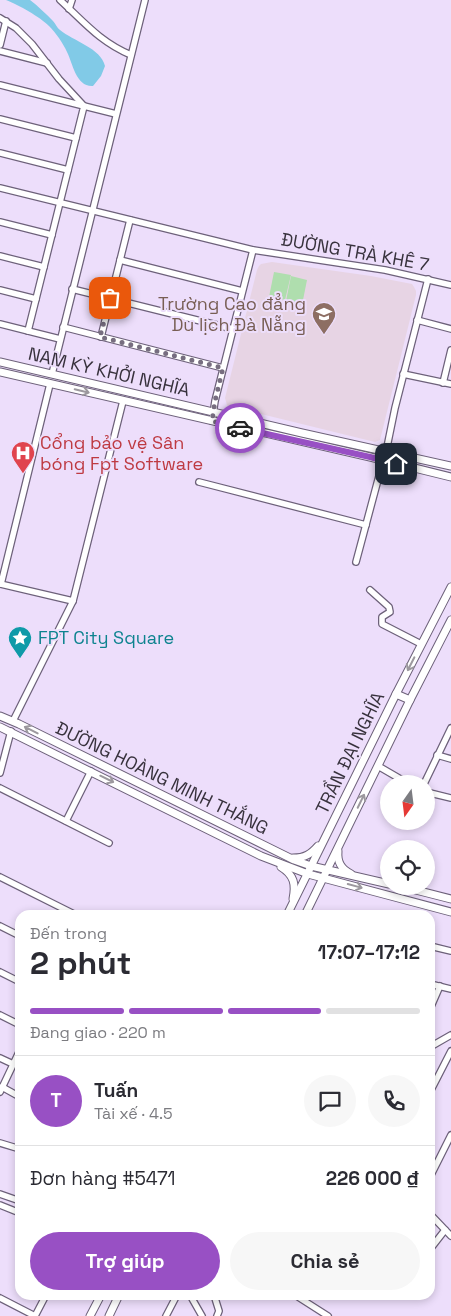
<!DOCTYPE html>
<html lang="vi">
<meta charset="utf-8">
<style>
:root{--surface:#fff;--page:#f7f7f7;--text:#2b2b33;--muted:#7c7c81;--line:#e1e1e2;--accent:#9850c4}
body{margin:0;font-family:"Space Grotesk",sans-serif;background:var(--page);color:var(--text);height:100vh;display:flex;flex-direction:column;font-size:19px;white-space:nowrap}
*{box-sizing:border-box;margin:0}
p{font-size:16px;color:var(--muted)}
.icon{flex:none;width:28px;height:28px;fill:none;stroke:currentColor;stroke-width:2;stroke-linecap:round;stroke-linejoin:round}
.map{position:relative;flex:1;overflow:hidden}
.details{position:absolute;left:15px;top:910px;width:420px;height:390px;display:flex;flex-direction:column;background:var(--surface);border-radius:15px;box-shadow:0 2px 8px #0003}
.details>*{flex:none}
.needle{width:32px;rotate:194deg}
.buttons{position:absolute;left:380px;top:775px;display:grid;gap:10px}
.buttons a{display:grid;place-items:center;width:55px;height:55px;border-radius:50%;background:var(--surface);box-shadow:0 2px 8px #0003;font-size:25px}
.pin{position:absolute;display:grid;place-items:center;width:42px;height:42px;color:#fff;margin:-21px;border-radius:10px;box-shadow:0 2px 8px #0006}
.courier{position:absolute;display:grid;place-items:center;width:50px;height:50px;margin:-25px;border:4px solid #9850c4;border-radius:50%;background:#fff;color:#222;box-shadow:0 1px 6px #0007}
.head em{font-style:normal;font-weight:700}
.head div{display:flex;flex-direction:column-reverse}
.head{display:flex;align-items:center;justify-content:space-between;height:85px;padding:0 15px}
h1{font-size:32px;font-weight:700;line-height:38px}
.bar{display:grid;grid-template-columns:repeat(4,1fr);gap:8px 5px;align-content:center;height:60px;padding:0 15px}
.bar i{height:6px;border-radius:4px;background:var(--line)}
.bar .on{background:var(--accent)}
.bar p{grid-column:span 4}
.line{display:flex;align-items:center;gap:12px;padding:0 15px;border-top:1px solid var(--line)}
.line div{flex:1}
.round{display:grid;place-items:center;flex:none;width:52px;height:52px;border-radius:26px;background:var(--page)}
.cta{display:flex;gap:10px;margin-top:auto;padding:10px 15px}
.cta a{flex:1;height:58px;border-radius:30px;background:var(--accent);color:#fff;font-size:20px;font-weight:700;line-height:58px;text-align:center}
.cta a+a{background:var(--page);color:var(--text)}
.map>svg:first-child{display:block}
</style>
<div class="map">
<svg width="451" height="1316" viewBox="0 0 451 1316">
<rect width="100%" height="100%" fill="#eddefb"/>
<polygon fill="#e7d4e4" points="272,262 371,276 412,284 414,287 416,291 416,295 380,440 375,442 228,406 227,405 225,398 257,270 259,266 261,264"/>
<g fill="#afdeae">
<polygon points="274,272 291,275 285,300 269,297"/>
<polygon points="291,276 307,280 302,305 286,301"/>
</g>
<path fill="#81cae7" d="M 6,0 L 30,0 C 38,6 46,14 53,21 C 56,24 57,28 60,30 C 73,41 101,48 105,66 L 101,76 L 93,86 C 76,87 73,64 67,52 C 63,43 56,33 49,26 C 40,17 19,5 6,0 Z"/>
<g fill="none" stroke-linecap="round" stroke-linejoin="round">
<g stroke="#6d617a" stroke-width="8">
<g id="minor">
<path d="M 60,0 C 84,22 100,42 131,55"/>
<polyline points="69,9 72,0"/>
<polyline points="0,18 16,28 32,44 59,79 84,106 116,114"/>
<polyline points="0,45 6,21"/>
<polyline points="0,51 47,63"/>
<polyline points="0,85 84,106 28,331"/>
<polyline points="0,119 76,138"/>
<polyline points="0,153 68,170"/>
<polyline points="0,188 253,250 385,270 451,285"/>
<polyline points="0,222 52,235"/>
<polyline points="0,256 44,267"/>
<polyline points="120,260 242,291"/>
<polyline points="72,289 233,329"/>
<polyline points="0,290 36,299"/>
<polyline points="417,320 451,329"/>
<polyline points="0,324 60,339"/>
<polyline points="63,327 223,368"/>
<polyline points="101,337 130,220"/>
<polyline points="52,374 145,0"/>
<polyline points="403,374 451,384"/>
<polyline points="443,383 451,350"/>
<polyline points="212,421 215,401 253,250"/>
<polyline points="386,452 395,408 428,279"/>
<polyline points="199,482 366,525"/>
<polyline points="356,562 383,461"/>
<polyline points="0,584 73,601"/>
<polyline points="1,584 50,384"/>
<polyline points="370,590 389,607 390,612 382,617 382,624 421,644"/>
<polyline points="13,721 73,601 123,401"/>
<polyline points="437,755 451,759"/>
<polyline points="378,766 409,784"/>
<polyline points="0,773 11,731"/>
<polyline points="424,784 451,728"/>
<polyline points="0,788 109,843"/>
<polyline points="426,792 451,798"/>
<polyline points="66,821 91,771"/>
<polyline points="0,877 76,915"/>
<polyline points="0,926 20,936"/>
<polyline points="430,946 451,951"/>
<polyline points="0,972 20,982"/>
<polyline points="430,984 451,989"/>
<polyline points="430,1009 440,986"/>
<polyline points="0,1015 20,1025"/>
<polyline points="430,1047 451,1035"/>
<polyline points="0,1058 13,1064"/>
<polyline points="2,1087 20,1097"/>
<polyline points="0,1092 20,1050"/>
<polyline points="430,1092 451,1051"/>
<polyline points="0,1143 20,1149"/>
<polyline points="430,1177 451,1135"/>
<polyline points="0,1194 20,1201"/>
<polyline points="0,1205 20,1213"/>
<polyline points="430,1214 451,1236"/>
<polyline points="431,1248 445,1230"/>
<polyline points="190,1295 202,1316"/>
<polyline points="214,1295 219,1311 217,1316"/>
<polyline points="295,1295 328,1316"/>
<polyline points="0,1298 35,1316"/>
<polyline points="35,1316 46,1295"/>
<polyline points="166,1316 177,1295"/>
</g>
</g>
<g stroke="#6d617a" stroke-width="9">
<g id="major">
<polyline points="0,362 302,433 451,466"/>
<polyline points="0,372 370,457 451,477"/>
<polyline points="396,694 410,700"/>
<polyline points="0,716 19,724 294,860 311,866 389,884"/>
<polyline points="0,727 261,856 308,874 451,912"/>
<path d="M 338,851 C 337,862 341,869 351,874"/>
<path d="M 293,858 C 305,858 311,854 318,846"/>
<path d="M 281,867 C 294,875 296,884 293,899"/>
<polyline points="400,886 451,899"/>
<polyline points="287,915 396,694 451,587"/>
<polyline points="305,915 410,700 451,620"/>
<polyline points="90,1316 101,1295"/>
<polyline points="109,1316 119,1295"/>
</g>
</g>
<use href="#minor" stroke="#fff" stroke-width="5.5"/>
<use href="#major" stroke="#fff" stroke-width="7"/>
</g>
<defs><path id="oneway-shaft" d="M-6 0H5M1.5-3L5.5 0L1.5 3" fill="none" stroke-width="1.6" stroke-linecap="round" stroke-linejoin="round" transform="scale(1.25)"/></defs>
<g stroke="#9c989e">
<use href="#oneway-shaft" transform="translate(82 391) rotate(13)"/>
<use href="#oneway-shaft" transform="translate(411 664) rotate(117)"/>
<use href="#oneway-shaft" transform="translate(31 730) rotate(-153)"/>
<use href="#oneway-shaft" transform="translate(107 779) rotate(26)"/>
<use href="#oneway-shaft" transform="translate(361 801) rotate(-64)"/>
<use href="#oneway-shaft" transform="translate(355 886) rotate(15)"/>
</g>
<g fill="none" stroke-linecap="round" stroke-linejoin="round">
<polyline stroke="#776e80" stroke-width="5" stroke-dasharray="0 9" points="110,298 100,337 223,368 215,401 212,421 240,428"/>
<polyline stroke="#9850c4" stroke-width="6" points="240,428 370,457 396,464"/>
</g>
<defs>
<g id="university-pin" transform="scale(1.25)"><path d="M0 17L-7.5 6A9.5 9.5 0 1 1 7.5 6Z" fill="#8d6e63" stroke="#eddefb"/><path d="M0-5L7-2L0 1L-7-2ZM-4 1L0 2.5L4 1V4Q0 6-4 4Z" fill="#fff"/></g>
<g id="hospital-pin" transform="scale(1.25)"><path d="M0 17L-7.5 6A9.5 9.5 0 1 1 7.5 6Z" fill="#e0444e" stroke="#eddefb"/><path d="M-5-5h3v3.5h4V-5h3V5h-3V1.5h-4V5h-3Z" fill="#fff"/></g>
<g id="sight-pin" transform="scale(1.25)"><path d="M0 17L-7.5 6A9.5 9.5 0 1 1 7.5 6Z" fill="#0f9aa8" stroke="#eddefb"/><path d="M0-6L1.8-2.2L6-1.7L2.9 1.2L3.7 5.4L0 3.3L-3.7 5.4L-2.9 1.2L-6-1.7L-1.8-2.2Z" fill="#fff"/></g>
</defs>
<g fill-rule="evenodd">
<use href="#university-pin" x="324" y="314"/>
<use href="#hospital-pin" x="23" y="453"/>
<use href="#sight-pin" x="20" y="638"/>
</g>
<g text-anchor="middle" stroke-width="4" stroke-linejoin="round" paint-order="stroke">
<g font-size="18" fill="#38323d" stroke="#eddefb">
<text transform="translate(355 252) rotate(10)" y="6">ĐƯỜNG TRÀ KHÊ 7</text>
<text transform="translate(109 372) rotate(13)" y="6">NAM KỲ KHỞI NGHĨA</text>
<text transform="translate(350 753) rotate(-64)" y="6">TRẦN ĐẠI NGHĨA</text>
<text transform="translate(162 778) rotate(26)" y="6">ĐƯỜNG HOÀNG MINH THẮNG</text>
</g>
<g font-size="18" fill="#785e54" stroke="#eddefb" text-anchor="end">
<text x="306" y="310">Trường Cao đẳng<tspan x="306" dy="21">Du lịch Đà Nẵng</tspan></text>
</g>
<g font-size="18" fill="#be3a42" stroke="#eddefb" text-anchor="start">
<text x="40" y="449">Cổng bảo vệ Sân<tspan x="40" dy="21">bóng Fpt Software</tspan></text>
</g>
<g font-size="18" fill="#0d838f" stroke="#eddefb" text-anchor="start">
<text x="38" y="644">FPT City Square</text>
</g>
</g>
</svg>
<div class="buttons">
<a><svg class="needle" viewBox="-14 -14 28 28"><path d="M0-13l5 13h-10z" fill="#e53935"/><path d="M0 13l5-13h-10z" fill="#7c7c81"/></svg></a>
<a><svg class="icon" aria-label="locate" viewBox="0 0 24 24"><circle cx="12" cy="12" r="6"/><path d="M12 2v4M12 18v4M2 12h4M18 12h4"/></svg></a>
</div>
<div class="pin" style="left:110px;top:298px;background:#ea580c"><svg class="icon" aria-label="bag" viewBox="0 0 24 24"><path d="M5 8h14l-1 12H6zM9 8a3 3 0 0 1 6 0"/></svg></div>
<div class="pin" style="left:396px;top:464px;background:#1f2937"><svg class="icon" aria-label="home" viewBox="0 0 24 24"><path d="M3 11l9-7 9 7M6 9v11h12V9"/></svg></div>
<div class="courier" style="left:240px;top:428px"><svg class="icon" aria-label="car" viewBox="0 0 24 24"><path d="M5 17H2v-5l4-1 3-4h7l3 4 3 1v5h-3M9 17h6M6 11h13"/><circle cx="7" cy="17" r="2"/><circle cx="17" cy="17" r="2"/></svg></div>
<section class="details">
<div class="head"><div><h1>2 phút</h1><p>Đến trong</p></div><em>17:07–17:12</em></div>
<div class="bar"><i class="on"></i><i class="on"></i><i class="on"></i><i></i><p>Đang giao · 220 m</p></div>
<div class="line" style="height:90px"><b class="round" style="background:var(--accent);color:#fff">T</b><div><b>Tuấn</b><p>Tài xế · 4.5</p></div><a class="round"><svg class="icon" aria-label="chat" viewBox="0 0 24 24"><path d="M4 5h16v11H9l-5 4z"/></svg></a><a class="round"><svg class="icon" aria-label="phone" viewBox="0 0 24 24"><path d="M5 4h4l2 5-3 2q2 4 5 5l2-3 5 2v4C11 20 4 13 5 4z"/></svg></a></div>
<div class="line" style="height:65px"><div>Đơn hàng #5471</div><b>226 000 ₫</b></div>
<div class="cta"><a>Trợ giúp</a><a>Chia sẻ</a></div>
</section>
</div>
